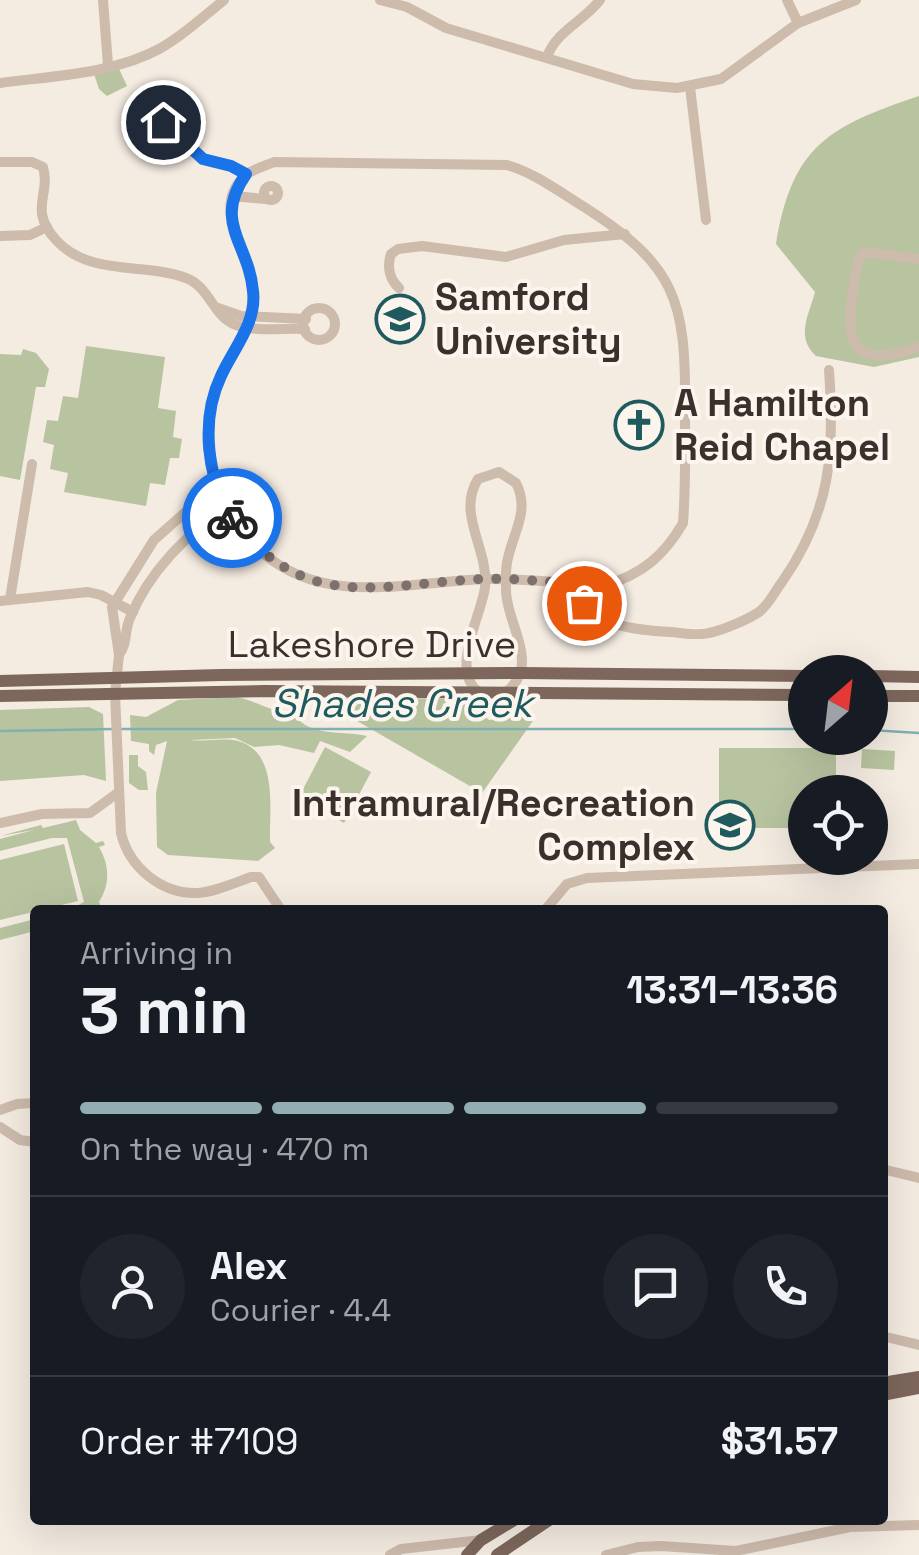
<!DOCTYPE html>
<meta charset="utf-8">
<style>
:root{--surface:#171b24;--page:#20242c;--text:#f1f3f6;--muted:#9ea1a6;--line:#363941;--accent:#92aeb2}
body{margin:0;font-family:"Space Grotesk",sans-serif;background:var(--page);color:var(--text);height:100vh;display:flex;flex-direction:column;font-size:38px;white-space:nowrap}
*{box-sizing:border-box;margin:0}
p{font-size:32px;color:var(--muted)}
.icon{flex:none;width:55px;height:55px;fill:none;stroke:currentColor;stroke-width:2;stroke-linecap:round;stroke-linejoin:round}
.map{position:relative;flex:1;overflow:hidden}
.panel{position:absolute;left:30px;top:905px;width:858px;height:620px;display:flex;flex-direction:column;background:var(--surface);border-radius:10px;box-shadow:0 10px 40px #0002}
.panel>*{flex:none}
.needle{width:65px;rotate:28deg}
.tools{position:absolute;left:788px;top:655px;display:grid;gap:20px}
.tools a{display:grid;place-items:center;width:100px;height:100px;border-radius:50%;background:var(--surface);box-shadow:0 10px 40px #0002;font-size:50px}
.pin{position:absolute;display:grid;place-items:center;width:85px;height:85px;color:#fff;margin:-42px;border:5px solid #fff;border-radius:50%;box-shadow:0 2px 10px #0007}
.courier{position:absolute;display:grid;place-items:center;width:100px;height:100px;margin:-50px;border:8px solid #1a73e8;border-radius:50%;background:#fff;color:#222;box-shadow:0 2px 12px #0007}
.summary em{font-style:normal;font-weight:600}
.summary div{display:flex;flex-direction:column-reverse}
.summary{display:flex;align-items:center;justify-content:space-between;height:170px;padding:0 50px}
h1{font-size:65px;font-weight:600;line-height:75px}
.bar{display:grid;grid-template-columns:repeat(4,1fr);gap:15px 10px;align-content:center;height:120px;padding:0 50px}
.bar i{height:12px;border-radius:8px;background:var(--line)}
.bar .on{background:var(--accent)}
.bar p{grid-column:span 4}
.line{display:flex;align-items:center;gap:25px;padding:0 50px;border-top:2px solid var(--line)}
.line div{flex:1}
.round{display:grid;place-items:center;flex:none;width:105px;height:105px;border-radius:52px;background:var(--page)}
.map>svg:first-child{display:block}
</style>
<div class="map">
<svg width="919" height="1555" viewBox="0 0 919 1555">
<rect width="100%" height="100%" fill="#f4ebe1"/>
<g fill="#b8c4a0">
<polygon points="119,69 127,86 107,96 99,89 94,74"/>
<path d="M 919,96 L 919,357 L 874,367 L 816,356 C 795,337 809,315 815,292 L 776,244 C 792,146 829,126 919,96 Z"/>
<polygon points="86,346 165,357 158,408 176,411 173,437 182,439 179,458 170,458 165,485 150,483 146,506 64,492 68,473 50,469 54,445 43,442 47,420 58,421 63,396 78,398"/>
<polygon points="23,349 36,353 49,369 45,387 36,387 20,480 0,476 0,354 21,355"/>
<path d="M 236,697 C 257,701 272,712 293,714 C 312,738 340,730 367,736 L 350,752 L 320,741 L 314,753 L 279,745 L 254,747 L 235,738 L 191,740 C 204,742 223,737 238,741 C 279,752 269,810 270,842 L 275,848 L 258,861 L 168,855 L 157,847 L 156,793 L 167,741 L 156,745 L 154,755 L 149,751 L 149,744 L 131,741 L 130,715 L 146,717 L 178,700 Z"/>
<polygon points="326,698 461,699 478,703 478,710 489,720 521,716 535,718 482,793 331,706"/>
<polygon points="89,707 103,714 106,781 84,775 0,781 0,710"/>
<polygon points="325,747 371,772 344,823 299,797"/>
<polygon points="719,748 836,748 836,792 805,792 805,828 719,828"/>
<polygon points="862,749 895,751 894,770 861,768"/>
<polygon points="129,755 138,755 138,766 146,772 148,790 139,790 129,783"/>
<path d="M 76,820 L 80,830 L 96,843 L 103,841 L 105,845 L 99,847 C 110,866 110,884 99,902 L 102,910 L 69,910 L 84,902 L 67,838 L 52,838 L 0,851 L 0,839 L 34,830 L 0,836 L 41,825 L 43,828 Z"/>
<polygon points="64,844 78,901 0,920 0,860"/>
<polygon points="35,919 35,931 0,940 0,928"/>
</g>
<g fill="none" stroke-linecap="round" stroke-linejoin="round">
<g stroke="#7fb0b2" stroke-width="2.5">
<polyline points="122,729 805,729"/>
<polyline points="870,730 919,733"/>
<polyline points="0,731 114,729"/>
</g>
<g stroke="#cdbbac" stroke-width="10">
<polyline points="103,0 108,65"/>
<polyline points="380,0 407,7 446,28 563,63 633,84 677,88 721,79 798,23 856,0"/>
<polyline points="787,0 798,23"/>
<path d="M 547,57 C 556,31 584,21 600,0"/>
<path d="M 0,83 C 53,76 114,74 161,48 C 184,35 204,16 224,0"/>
<polyline points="690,87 706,220"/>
<polyline points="161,104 165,125 203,159 231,165 246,175"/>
<path d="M 0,162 L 32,162 L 43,167 C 51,195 28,209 56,240 C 90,277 143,262 186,278 C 210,287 213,317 236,325 C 256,332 284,328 305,329"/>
<path d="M 274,162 L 507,165 C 534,173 557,190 581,205 C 676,265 686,299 685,408 C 685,446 686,485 683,523 C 664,556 642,574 606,585 C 565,584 524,578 484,579 C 397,583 305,612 242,531 C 224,507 211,479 208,448 C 207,425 212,394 222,373 C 235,350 254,325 254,297 C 253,259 207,207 246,175 C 253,169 265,166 274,162 Z"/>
<circle cx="271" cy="193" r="7"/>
<polyline points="232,196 266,199"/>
<polyline points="0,236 30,235 47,227"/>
<path d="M 919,259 L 864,252 C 854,265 855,282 852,297 C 844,358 866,365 919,347"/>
<path d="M 399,288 C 389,279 387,266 391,254 L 398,249 L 422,246 L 506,257 L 564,240 L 625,234"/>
<circle cx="319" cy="324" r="16"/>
<polyline points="218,308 241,316 306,319"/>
<path d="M 216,485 L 154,540 L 112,607 L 119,655 L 115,694 L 121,833 C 129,867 161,894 197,893 C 215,892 234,883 251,877 L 259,877 L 281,910"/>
<path d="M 578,585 C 584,627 637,630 671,632 C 683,633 698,636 709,633 C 723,630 747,620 759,612 C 768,606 775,591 782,582 C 831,512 835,452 829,370"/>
<polyline points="10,599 32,464"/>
<polyline points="0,601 88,592 101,595 133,612"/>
<path d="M 119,655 C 128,643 124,631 130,618 C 150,569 186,538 225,504"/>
<path d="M 479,692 C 449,672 482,614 485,587 C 489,549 456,514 478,479 L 499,472 L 516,483 C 530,510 514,531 508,558 C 505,568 506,580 506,590 C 506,624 542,664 506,692"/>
<polyline points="0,823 42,814 90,813 119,792"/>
<polyline points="545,910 567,884 587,878 919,864"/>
<polyline points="0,1110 17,1104 35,1103"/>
<polyline points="0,1127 20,1140 35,1142"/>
<polyline points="882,1169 919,1178"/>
<polyline points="882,1336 919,1345"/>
<polyline points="390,1555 401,1549 481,1540"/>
<polyline points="606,1555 638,1547 661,1546 736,1551 850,1527 919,1525"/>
</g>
<g stroke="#7d675c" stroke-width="12">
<polyline points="870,676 919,677"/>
<polyline points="0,681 221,675 520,673 805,676"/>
<polyline points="0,696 264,691 805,695"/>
<polyline points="870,696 919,696"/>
<polyline points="882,1383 919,1377"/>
<polyline points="882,1395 919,1388"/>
<polyline points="467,1555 481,1540 514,1520"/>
<polyline points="497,1555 549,1520"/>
</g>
</g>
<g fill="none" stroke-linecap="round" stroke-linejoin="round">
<path stroke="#7c716b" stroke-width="10" stroke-dasharray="0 18" d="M 232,518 C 307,616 379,583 485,579 C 516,578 547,582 578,584 L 584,603"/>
<path stroke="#1a73e8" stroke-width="12" d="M 163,122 L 203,159 L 231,166 L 246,174 C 212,223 249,243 253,291 C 257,323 233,349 221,376 C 200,420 207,478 232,518"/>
</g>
<defs>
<g id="university-ring" transform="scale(2.5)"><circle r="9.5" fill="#fbf5ee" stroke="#1f5a5e" stroke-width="1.5"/><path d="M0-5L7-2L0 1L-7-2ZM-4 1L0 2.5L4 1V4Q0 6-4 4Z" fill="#1f5a5e"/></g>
<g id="church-ring" transform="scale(2.5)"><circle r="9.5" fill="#fbf5ee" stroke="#1f5a5e" stroke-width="1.5"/><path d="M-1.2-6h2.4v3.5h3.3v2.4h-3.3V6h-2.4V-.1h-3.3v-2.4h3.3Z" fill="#1f5a5e"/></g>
</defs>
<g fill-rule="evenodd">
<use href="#university-ring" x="400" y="319"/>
<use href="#church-ring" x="639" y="425"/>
<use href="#university-ring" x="730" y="825"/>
</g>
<g text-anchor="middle" stroke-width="8" stroke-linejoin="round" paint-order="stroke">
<g font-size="38" font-weight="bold" fill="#3b302b" stroke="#fbf5ee" text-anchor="start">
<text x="435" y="310">Samford<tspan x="435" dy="44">University</tspan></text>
<text x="674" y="416">A Hamilton<tspan x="674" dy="44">Reid Chapel</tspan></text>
<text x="695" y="816" text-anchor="end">Intramural/Recreation<tspan x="695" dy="44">Complex</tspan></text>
</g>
<g font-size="38" fill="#3b302b" stroke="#fbf5ee">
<text x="372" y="657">Lakeshore Drive</text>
</g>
<g font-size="40" font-style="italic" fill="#1f5a5e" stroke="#fbf5ee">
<text x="402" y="717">Shades Creek</text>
</g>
</g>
</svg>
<div class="tools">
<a><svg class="needle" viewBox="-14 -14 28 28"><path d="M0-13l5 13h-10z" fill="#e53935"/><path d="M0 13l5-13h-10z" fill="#9ea1a6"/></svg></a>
<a><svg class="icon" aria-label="locate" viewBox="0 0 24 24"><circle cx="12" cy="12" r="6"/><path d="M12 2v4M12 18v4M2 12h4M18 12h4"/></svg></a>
</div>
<div class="pin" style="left:584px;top:603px;background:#ea580c"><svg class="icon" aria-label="bag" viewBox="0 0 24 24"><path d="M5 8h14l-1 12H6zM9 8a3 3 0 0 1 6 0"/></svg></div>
<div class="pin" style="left:163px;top:122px;background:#1f2937"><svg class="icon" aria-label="home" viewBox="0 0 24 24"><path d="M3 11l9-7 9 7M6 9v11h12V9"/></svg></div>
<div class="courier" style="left:232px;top:518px"><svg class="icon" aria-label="bike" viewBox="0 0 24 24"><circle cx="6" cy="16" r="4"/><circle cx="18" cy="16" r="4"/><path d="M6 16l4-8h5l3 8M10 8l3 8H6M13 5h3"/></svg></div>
<section class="panel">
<div class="summary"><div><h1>3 min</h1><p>Arriving in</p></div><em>13:31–13:36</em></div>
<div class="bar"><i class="on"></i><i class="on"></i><i class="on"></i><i></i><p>On the way · 470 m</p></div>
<div class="line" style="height:180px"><a class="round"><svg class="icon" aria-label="person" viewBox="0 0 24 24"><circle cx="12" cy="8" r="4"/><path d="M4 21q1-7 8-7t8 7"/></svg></a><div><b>Alex</b><p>Courier · 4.4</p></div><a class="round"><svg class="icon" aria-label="chat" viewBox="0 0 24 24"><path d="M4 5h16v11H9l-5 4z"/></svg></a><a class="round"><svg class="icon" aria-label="phone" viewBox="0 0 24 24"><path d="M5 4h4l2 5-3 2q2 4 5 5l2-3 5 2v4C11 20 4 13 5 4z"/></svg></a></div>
<div class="line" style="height:130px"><div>Order #7109</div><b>$31.57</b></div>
</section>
</div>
